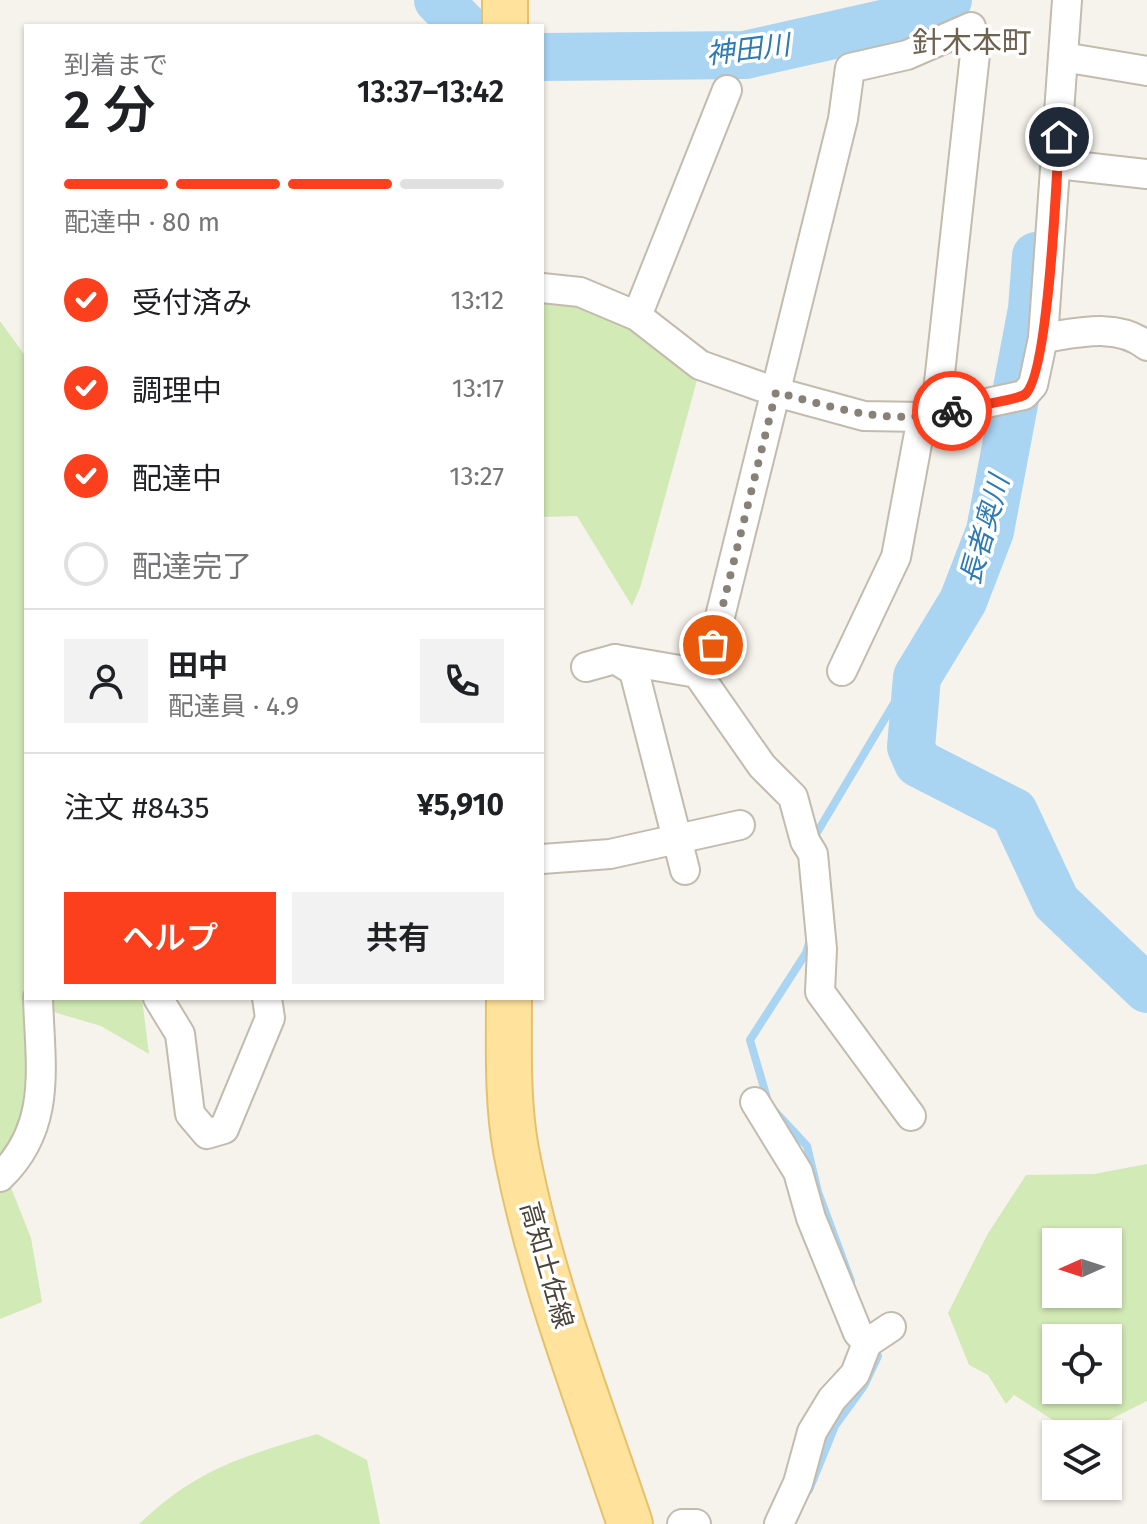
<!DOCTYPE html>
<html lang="ja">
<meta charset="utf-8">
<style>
:root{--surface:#fff;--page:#f2f2f2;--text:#202124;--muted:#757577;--line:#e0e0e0;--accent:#fc3f1d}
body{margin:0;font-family:"Fira Sans","Noto Sans JP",sans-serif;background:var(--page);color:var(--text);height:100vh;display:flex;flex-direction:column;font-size:30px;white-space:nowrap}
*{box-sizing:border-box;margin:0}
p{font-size:26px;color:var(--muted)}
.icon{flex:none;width:44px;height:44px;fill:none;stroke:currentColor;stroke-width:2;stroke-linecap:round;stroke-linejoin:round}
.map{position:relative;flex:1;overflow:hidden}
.details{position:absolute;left:24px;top:24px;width:520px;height:976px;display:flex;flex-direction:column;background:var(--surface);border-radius:0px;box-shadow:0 2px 6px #0004}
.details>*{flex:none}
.needle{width:52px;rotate:267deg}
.buttons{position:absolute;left:1042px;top:1228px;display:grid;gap:16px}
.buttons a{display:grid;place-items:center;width:80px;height:80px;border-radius:0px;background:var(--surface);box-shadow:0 2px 6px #0004;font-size:40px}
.pin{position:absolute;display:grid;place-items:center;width:68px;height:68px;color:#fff;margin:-34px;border:4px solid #fff;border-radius:50%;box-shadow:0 2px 8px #0007}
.courier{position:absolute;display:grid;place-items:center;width:80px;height:80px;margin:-40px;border:6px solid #fc3f1d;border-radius:50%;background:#fff;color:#222;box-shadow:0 2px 10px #0007}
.headline em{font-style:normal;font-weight:600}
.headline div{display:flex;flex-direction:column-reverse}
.headline{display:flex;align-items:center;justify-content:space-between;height:136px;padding:0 40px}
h1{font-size:52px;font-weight:600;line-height:60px}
.bar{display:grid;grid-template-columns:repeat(4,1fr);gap:12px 8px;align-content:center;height:96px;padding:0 40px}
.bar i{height:10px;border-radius:6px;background:var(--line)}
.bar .on{background:var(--accent)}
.bar p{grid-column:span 4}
.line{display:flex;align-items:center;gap:20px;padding:0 40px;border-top:2px solid var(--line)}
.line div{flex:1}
.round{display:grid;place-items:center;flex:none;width:84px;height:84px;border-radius:0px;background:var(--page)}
ol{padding:0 40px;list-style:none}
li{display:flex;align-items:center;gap:24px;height:88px}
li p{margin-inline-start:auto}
li .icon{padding:8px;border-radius:50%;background:var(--accent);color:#fff;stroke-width:4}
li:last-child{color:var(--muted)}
li i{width:44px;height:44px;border:4px solid var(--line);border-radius:50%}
.primary-button{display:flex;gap:16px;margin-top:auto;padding:16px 40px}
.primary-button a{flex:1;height:92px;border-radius:0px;background:var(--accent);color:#fff;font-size:32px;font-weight:600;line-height:92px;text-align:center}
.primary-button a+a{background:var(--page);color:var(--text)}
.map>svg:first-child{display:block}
</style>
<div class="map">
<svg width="1147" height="1524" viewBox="0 0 1147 1524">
<rect width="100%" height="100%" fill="#f6f3ec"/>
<g fill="#d2eab5" fill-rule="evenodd">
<polygon points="542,299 580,300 637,331 697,380 640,588 632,606 577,516 542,517"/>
<polygon points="0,321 26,357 26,998 142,998 149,1054 101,1026 30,1005 48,1078 10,1185 31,1238 42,1302 0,1319"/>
<path d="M 1147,1164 L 1147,1401 L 1107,1421 L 1062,1426 L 1014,1395 L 1006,1404 L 988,1375 L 969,1365 L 948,1313 L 987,1235 L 1026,1175 L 1094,1174 ZM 1108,1242 L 1108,1294 L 1056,1294 L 1056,1242 ZM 1056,1338 L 1108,1338 L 1108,1390 L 1056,1390 Z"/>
<path d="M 317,1434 L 367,1460 L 380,1524 L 139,1524 C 198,1468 242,1457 317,1434 Z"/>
</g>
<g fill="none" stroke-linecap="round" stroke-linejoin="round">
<g stroke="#a9d4f2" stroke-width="8">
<polyline points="812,841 893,705 917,677"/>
<polyline points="811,937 806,953 750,1040 769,1105 807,1146 818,1192 851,1281"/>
<polyline points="809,1490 835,1426 864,1386 878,1356 874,1346"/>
</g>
<g stroke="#a9d4f2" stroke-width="48">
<polyline points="438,0 464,26"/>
<polyline points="542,57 745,55 891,22 948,0"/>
<polyline points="1036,256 1032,309 990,531 963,601 917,677 911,747 918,763 1014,812 1056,902 1147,989"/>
</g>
<g stroke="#c2bbae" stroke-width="32">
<g id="minor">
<polyline points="1063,57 1147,71"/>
<polyline points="1057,164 1147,174"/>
<polyline points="542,288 580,292 637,316 700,365 776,392 864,416 922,417 1024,395 1033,385 1043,338 1067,0"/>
<polyline points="637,316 727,90"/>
<path d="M 1043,338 C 1077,333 1118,322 1147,346"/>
<polyline points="713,645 843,119 850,68 907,55 971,27 976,45 937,401 940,413"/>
<polyline points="615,659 697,673 762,766 793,797 805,841 813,854 822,949 820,992 911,1116"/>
<polyline points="586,667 615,659 634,671 685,870"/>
<polyline points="842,671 896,557 922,417"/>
<polyline points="542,859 610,854 740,825"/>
<polyline points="158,998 180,1034 190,1114 207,1134 224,1129 270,1018 267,998"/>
<polyline points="755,1102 798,1172 811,1218 858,1333 867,1343 855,1374 832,1399 812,1432 798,1483 779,1524"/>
<path d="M 0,1177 C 53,1126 40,1065 38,998"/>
<polyline points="867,1343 891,1327"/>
<polyline points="682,1524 696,1524"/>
</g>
</g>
<g stroke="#e6c16a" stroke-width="48">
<g id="primary">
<polyline points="505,26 505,0"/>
<path d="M 509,998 C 509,1048 507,1101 516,1150 C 540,1278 589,1401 630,1524"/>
</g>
</g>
<use href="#minor" stroke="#fff" stroke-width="28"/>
<use href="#primary" stroke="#ffe39c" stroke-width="44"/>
</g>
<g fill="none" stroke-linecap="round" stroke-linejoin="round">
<path stroke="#878178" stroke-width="8" stroke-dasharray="0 14.4" d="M 713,645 L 776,392 C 840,409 886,426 952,411"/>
<path stroke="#fc3f1d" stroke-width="10" d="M 952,411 C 968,407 1012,401 1024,395 C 1048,381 1057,174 1059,137"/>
</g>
<g text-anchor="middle" stroke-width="7" stroke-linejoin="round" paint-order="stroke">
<g font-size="26" fill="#4b4439" stroke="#fff">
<text transform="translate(547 1265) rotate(74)" y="9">高知土佐線</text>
</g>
<g font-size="28" font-style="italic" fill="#2e7ab2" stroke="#fff">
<text transform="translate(748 49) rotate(-7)" y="10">神田川</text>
<text transform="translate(984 530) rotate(-74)" y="10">長者奥川</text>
</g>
<g font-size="30" fill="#6e6250" stroke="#fff">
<text x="972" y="53">針木本町</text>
</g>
</g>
</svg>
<div class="buttons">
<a><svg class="needle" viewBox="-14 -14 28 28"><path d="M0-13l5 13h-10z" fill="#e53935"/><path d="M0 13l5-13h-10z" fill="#757577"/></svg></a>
<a><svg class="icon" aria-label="locate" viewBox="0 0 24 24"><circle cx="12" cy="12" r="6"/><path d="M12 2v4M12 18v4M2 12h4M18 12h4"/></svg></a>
<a><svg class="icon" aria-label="layers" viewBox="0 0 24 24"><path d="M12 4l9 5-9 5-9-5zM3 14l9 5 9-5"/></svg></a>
</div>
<div class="pin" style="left:713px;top:645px;background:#ea580c"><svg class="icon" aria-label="bag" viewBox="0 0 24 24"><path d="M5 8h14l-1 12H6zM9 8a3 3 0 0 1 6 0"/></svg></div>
<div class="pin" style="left:1059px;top:137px;background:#1f2937"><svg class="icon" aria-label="home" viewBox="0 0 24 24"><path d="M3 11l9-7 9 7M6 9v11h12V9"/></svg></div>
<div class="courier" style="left:952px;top:411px"><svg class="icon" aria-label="bike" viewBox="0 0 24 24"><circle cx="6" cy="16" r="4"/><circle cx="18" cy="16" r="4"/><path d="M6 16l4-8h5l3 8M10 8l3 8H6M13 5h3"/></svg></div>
<section class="details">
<div class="headline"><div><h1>2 分</h1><p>到着まで</p></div><em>13:37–13:42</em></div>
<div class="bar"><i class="on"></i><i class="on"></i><i class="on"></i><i></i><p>配達中 · 80 m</p></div>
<ol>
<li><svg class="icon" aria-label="check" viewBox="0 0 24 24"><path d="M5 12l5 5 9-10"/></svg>受付済み<p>13:12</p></li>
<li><svg class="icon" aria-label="check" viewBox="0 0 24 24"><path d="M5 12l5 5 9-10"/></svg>調理中<p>13:17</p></li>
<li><svg class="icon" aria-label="check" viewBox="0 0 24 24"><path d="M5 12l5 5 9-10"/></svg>配達中<p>13:27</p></li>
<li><i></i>配達完了</li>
</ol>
<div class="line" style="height:144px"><a class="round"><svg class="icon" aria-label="person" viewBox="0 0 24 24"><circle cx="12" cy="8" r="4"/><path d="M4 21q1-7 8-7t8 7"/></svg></a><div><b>田中</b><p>配達員 · 4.9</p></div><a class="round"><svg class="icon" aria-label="phone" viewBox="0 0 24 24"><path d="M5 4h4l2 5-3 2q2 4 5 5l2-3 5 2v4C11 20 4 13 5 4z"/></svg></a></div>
<div class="line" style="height:104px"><div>注文 #8435</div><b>¥5,910</b></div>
<div class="primary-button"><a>ヘルプ</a><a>共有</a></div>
</section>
</div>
